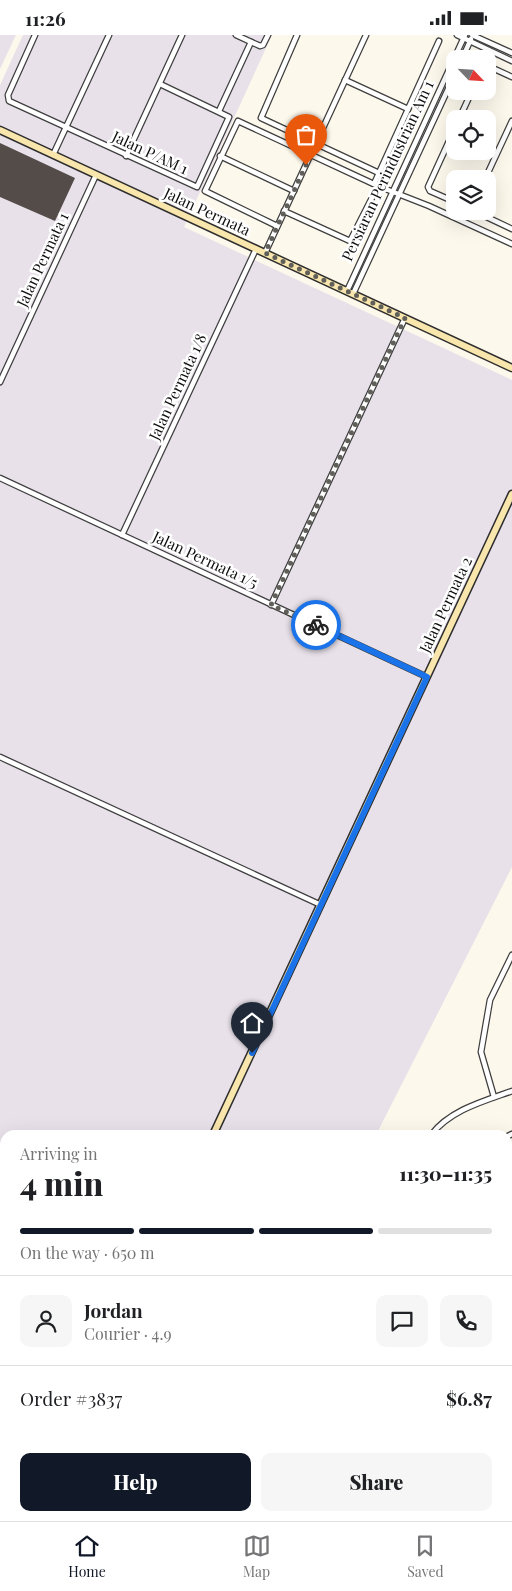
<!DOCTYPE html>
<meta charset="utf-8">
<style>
:root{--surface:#fff;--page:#f6f6f6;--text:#202124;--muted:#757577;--line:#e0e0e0;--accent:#111827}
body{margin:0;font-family:"Playfair Display",serif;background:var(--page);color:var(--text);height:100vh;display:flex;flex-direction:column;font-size:19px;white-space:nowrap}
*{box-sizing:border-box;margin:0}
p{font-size:16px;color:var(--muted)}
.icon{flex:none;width:28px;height:28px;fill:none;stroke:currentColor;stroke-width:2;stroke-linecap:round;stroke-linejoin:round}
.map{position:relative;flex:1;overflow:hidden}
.panel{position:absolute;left:0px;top:1095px;width:512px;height:391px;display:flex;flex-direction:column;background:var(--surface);border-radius:15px 15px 0 0;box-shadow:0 5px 20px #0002}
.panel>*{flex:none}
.needle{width:32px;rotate:115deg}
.tools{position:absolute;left:446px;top:15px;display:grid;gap:10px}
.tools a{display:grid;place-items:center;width:50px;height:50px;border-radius:10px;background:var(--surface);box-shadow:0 5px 20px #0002;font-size:25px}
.pin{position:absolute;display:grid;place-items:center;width:42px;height:42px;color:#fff;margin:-51px -21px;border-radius:50% 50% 50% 0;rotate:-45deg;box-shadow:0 0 5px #0007}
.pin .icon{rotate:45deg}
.courier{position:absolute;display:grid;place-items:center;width:50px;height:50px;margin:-25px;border:4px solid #1a73e8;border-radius:50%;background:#fff;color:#222;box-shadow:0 1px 6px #0007}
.overview em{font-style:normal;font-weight:800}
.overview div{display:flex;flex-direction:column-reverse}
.overview{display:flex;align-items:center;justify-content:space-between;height:85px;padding:0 20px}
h1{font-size:32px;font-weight:800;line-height:38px}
.bar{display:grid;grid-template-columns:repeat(4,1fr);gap:8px 5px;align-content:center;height:60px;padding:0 20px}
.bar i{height:6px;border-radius:4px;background:var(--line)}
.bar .on{background:var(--accent)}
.bar p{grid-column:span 4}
.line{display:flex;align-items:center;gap:12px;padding:0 20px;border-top:1px solid var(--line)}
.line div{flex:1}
.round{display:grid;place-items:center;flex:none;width:52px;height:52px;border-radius:10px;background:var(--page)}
.button{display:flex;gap:10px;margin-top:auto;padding:10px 20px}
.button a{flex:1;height:58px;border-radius:10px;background:var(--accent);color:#fff;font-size:20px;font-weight:800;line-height:58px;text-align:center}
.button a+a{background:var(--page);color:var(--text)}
.status{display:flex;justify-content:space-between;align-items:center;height:35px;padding:0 25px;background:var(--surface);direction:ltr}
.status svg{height:14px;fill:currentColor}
.tabs{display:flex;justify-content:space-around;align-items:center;height:70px;border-top:1px solid var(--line);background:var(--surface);font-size:14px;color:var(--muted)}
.tabs a{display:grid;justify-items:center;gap:2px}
.tabs .on{color:var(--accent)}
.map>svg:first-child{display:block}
</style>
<div class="status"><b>11:26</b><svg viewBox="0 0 49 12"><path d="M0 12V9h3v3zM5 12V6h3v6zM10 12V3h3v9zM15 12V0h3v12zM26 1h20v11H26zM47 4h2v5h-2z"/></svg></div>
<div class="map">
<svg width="512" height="1486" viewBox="0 0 512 1486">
<rect width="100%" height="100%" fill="#fdf8ec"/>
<g fill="#e8e1ea">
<polygon points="0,0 16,0 0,34"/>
<polygon points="23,0 272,0 184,192 512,345 512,832 376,1100 5,1100 5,1481 181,1481 179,1486 0,1486 0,50"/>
</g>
<polygon fill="#544c49" points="0,108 75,143 55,186 0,162"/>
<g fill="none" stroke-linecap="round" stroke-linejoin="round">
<g stroke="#3f3f3f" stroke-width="7">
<g id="street">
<polyline points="35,0 8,60 9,66 197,152 229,82 160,49"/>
<polyline points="236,0 260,11 263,10 268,0"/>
<polyline points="297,0 261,83 379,138"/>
<polyline points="457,0 512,26"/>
<polyline points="472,0 512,18"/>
<polyline points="462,24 471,4"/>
<polyline points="488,31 512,42"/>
<polyline points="345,45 408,74"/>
<polyline points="219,76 251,7"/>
<polyline points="459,84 472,56"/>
<polyline points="455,93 428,152 430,156 455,167"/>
<polyline points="53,120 109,0"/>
<polyline points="126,121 182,0"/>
<polyline points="220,121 294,156"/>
<polyline points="485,144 512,86"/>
<polyline points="374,149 439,6"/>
<polyline points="284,176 350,206 378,151"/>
<polyline points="474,176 512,194"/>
<polyline points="277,191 205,156 238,86 378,151 429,171 512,209"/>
<polyline points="265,218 366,0"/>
<polyline points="347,256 465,0"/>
<polyline points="353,259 455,39"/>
<polyline points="0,347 96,140"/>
<polyline points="0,443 427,642"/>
<polyline points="122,500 256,214"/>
<polyline points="271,570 405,283"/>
<polyline points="0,722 321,870"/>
<polyline points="494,1062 481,1017 490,965 512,920"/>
<path d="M 431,1100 C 450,1075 484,1066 512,1056"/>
<polyline points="508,1101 512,1099"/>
<polyline points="508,1189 512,1184"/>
<polyline points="0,1350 5,1352"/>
<polyline points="508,1379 512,1376"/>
<polyline points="508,1443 512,1440"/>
<polyline points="391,1486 393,1481"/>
<polyline points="449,1486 453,1481"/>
</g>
</g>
<g stroke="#2e2e2e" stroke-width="9">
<g id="secondary">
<polyline points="0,95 512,333"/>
<polyline points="213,1100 512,459"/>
<polyline points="508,1323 512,1314"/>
<polyline points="508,1338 512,1331"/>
<polyline points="22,1486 25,1481"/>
<polyline points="350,1486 352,1481"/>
<polyline points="361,1486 362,1481"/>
</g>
</g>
<use href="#street" stroke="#fff" stroke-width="4.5"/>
<use href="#secondary" stroke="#f8e6ac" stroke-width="6"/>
</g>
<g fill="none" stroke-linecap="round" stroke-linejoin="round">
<polyline stroke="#605f5a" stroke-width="5" stroke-dasharray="0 9" points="306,130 265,218 405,283 271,570 316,590"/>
<polyline stroke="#1a73e8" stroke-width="6" points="252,1018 427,642 316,590"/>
</g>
<g text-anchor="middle" stroke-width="5" stroke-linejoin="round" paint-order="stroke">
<g font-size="15" fill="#0c0c0c" stroke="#fff">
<text transform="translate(150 118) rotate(25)" y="5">Jalan P/AM 1</text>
<text transform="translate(388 136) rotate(-65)" y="5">Persiaran Perindustrian Am 1</text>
<text transform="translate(207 177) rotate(25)" y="5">Jalan Permata</text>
<text transform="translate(43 225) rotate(-65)" y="5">Jalan Permata 1</text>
<text transform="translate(178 352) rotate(-65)" y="5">Jalan Permata 1/8</text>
<text transform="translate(205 525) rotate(25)" y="5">Jalan Permata 1/5</text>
<text transform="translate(446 570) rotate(-65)" y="5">Jalan Permata 2</text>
</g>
</g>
</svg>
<div class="tools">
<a><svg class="needle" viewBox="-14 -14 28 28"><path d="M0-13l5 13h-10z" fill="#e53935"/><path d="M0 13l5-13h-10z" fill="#757577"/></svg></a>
<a><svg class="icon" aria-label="locate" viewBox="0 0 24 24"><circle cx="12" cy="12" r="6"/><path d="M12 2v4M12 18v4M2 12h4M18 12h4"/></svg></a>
<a><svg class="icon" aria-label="layers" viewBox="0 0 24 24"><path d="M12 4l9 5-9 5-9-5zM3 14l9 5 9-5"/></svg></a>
</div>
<div class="pin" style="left:306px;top:130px;background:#ea580c"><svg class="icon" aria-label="bag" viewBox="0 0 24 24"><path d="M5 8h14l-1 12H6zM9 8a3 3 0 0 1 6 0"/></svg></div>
<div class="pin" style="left:252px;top:1018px;background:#1f2937"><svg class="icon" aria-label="home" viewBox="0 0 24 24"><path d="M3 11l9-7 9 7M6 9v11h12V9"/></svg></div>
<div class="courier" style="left:316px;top:590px"><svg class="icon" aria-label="bike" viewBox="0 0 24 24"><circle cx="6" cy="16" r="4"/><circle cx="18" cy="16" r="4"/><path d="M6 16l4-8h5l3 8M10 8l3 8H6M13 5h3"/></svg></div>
<section class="panel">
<div class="overview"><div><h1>4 min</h1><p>Arriving in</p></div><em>11:30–11:35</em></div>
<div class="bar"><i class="on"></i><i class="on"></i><i class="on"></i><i></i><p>On the way · 650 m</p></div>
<div class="line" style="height:90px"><a class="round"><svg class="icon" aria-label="person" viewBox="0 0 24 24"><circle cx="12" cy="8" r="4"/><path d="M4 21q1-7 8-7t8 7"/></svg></a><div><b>Jordan</b><p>Courier · 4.9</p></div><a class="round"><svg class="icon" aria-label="chat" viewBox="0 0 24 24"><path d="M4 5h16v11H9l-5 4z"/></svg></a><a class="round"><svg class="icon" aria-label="phone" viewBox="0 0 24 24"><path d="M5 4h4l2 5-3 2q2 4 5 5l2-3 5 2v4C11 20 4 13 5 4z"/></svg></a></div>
<div class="line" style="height:65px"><div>Order #3837</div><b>$6.87</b></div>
<div class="button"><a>Help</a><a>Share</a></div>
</section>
</div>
<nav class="tabs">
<a class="on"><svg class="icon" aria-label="home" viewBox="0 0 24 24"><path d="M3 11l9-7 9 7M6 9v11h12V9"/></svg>Home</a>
<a><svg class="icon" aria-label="map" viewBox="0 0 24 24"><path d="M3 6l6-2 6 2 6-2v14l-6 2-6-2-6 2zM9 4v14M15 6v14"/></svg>Map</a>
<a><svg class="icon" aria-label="saved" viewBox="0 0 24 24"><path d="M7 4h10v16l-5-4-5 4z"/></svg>Saved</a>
</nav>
